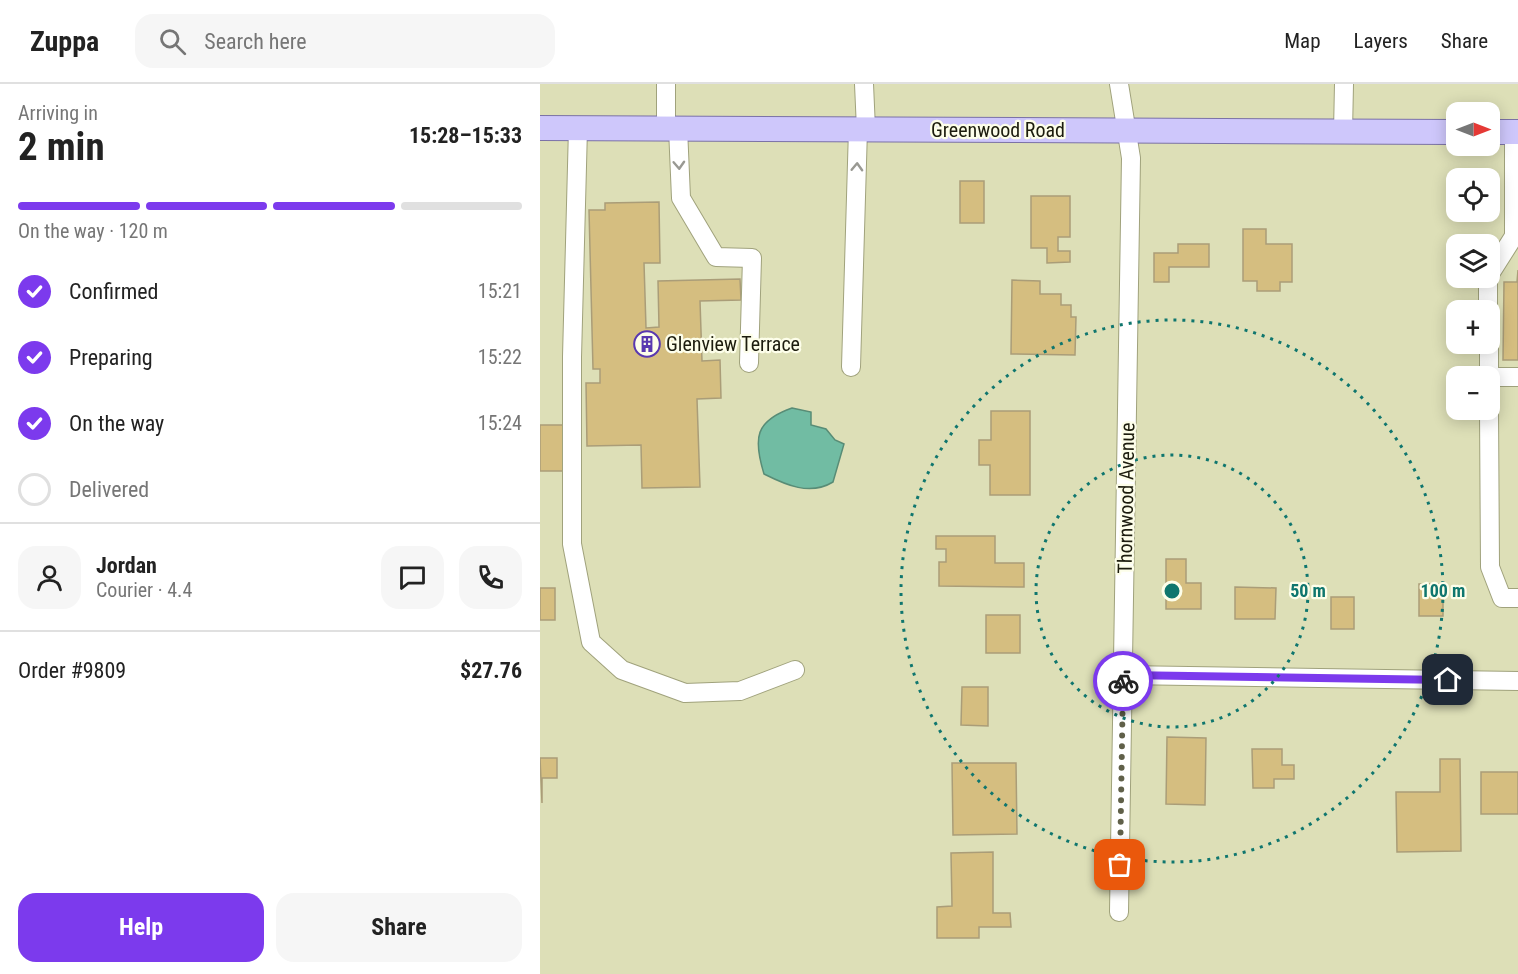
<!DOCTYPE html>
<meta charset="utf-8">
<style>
:root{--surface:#fff;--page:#f6f6f6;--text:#222;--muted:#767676;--line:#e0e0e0;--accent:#7c3aed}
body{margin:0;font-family:"Roboto Condensed",sans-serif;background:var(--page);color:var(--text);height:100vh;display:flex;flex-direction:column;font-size:22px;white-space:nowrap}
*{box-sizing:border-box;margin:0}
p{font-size:20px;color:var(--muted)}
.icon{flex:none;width:33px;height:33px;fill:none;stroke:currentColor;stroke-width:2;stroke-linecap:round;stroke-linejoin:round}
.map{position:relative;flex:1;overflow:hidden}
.sheet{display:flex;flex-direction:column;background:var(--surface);width:540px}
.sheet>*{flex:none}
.needle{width:39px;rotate:90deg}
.buttons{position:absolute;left:906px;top:18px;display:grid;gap:12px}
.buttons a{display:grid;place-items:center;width:54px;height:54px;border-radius:12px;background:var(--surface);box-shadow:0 3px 15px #0003;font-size:30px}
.pin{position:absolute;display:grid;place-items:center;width:51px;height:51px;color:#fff;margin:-26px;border-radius:12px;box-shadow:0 3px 9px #0006}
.courier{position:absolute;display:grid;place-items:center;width:60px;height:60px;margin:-30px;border:4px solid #7c3aed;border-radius:50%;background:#fff;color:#222;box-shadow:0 2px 8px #0007}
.summary em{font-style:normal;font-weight:700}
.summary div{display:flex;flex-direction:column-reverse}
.summary{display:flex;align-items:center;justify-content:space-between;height:102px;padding:0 18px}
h1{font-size:39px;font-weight:700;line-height:45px}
.bar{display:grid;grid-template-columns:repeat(4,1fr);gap:9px 6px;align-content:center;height:72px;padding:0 18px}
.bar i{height:8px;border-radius:4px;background:var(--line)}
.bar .selected{background:var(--accent)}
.bar p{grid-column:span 4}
.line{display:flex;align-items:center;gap:15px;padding:0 18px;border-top:2px solid var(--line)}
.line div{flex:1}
.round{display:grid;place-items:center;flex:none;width:63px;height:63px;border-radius:18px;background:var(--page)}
ol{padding:0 18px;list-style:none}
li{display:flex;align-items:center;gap:18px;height:66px}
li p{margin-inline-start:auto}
li .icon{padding:6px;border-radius:50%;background:var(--accent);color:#fff;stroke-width:4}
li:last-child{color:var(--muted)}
li i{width:33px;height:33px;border:3px solid var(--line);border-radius:50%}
.button{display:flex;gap:12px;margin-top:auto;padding:12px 18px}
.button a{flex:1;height:69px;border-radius:18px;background:var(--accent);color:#fff;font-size:24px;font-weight:700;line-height:69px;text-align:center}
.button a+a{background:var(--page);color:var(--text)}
header{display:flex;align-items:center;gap:36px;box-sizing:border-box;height:84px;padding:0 30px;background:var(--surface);border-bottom:2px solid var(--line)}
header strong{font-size:28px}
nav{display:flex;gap:33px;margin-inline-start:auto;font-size:21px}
.search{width:420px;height:54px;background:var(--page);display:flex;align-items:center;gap:15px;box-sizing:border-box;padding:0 21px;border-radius:18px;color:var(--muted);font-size:22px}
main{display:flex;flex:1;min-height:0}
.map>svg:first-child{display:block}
</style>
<header>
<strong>Zuppa</strong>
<div class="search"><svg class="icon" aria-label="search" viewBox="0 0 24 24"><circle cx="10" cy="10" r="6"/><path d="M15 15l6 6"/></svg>Search here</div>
<nav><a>Map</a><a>Layers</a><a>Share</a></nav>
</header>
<main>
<section class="sheet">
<div class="summary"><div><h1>2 min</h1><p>Arriving in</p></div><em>15:28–15:33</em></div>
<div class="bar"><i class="selected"></i><i class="selected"></i><i class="selected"></i><i></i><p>On the way · 120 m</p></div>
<ol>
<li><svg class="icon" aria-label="check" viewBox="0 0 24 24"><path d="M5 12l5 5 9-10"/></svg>Confirmed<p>15:21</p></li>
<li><svg class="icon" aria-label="check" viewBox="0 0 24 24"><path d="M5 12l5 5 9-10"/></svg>Preparing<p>15:22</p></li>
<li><svg class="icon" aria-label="check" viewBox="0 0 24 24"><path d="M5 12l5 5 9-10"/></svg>On the way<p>15:24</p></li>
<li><i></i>Delivered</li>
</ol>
<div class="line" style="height:108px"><a class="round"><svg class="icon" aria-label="person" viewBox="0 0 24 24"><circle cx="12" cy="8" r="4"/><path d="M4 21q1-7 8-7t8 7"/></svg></a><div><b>Jordan</b><p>Courier · 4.4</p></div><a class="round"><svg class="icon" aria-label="chat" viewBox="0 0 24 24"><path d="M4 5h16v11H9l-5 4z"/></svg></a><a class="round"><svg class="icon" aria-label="phone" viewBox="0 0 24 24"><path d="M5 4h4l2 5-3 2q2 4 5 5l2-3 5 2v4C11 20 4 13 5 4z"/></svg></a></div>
<div class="line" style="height:78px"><div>Order #9809</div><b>$27.76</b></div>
<div class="button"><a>Help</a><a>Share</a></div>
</section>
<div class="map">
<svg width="978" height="890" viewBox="0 0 978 890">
<rect width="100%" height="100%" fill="#dddfb7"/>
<path fill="#71bca3" stroke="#588c76" stroke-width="1.5" d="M 252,324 L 271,328 L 271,341 L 286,345 L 295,356 L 304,360 L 293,398 C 270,412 246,401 224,390 C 213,354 215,337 252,324 Z"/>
<g fill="#d5be80" stroke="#aa9d78" stroke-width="1.5">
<rect x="420" y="97" width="24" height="42"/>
<polygon points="491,112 530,112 530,153 518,153 518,167 530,167 530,178 507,179 507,164 491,164"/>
<polygon points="119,118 120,179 104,179 106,244 119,243 118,197 200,195 201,216 160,217 162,277 180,276 181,314 157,315 160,403 102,404 101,361 47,362 46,299 60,299 60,285 53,285 49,126 65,126 65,119"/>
<polygon points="703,145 726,145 726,160 752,160 752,198 740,198 740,207 717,207 717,197 703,197"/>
<polygon points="638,160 669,160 669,183 629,183 629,198 614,198 614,169 638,169"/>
<polygon points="978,186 978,276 963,276 964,198 977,198"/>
<polygon points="472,196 500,197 500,210 521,210 521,221 531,221 531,233 536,233 535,271 471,270"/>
<polygon points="451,327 490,327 490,411 450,411 450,381 439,381 439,356 451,356"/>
<rect x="0" y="341" width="25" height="46"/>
<polygon points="396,452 455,452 455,479 484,479 484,503 399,502 399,478 406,478 406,465 396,465"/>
<polygon points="626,475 646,475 646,499 661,499 661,525 626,525"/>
<rect x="879" y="500" width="24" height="32"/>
<polygon points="695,503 736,504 735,535 695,535"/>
<rect x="0" y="504" width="15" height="32"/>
<rect x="791" y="513" width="23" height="32"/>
<rect x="446" y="531" width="34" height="38"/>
<polygon points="422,603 448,603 448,642 421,641"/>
<polygon points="627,653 666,654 665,721 626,720"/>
<polygon points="712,665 742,665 742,681 754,681 754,695 734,695 734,704 713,704"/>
<polygon points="0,674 17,674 17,694 2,694 2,719"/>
<polygon points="900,675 920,675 921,767 857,768 856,708 900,708"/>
<polygon points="412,679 476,679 477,750 413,751"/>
<rect x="941" y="688" width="37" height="42"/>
<polygon points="453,768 453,829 470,829 471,843 439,843 439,854 397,854 397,823 412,822 411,769"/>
</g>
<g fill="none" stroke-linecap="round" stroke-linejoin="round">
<g stroke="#a0a27c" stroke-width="20">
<g id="minor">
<polyline points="126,0 126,44"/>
<polyline points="324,0 326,45"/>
<polyline points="579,0 591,74 579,828"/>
<polyline points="38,44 32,273 32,460 51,558 82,586 145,609 200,607 255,586"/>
<polyline points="138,44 141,114 176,173 212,174 209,279"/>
<polyline points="803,48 804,0"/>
<polyline points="950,190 974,152 974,48"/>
<polyline points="948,194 948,226"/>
<polyline points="949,260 949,292"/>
<polyline points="311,283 318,45"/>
<polyline points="950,293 978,293"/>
<polyline points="949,326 950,483 962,514 978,514"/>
<polyline points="583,591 978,597"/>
</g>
</g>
<g stroke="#7b72a6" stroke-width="26">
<g id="major">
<polyline points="0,44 916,48"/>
<polyline points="950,48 978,48"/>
</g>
</g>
<use href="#minor" stroke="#fff" stroke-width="18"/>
<use href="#major" stroke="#cec7fb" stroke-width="24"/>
</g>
<defs><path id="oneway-chevron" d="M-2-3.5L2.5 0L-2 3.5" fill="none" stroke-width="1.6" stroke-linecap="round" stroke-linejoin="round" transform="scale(1.5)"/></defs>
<g stroke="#999993">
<use href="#oneway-chevron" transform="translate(139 81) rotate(87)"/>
<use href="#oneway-chevron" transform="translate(317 83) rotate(-88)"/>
</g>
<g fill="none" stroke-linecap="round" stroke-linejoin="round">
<polyline stroke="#606049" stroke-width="6" stroke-dasharray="0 10.8" points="580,781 583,597"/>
<polyline stroke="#7c3aed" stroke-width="8" points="583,597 583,591 908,596"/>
</g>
<g fill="none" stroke="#0f766e" stroke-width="3" stroke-dasharray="3 6">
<circle cx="632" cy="507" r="136"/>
<circle cx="632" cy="507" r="271"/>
</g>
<defs>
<g id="building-ring" transform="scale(1.35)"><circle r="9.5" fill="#fdfeea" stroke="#5938b0" stroke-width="1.5"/><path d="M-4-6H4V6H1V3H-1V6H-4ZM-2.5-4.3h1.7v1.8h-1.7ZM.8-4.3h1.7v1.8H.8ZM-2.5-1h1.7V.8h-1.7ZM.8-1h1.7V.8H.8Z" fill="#5938b0"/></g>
</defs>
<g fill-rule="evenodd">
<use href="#building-ring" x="107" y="260"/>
</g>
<g text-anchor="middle" stroke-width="4.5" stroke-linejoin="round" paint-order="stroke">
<g font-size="20" fill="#1c1c0e" stroke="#fdfeea">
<text x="458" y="53">Greenwood Road</text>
<text transform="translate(586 414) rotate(-89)" y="7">Thornwood Avenue</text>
</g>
<g font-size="20" fill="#1c1c0e" stroke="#fdfeea" text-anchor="start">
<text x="126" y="267">Glenview Terrace</text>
</g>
</g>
<circle cx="632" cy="507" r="9" fill="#0f766e" stroke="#fdfeea" stroke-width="3"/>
<g font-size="18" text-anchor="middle" font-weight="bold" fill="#0f766e" stroke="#fdfeea" stroke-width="4.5" stroke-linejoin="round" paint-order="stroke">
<text x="768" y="513">50 m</text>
<text x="903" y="513">100 m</text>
</g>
</svg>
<div class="buttons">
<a><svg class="needle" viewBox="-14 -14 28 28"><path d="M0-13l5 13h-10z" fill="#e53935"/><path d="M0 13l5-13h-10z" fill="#767676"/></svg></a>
<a><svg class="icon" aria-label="locate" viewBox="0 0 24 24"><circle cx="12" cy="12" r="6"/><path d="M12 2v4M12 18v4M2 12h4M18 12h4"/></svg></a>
<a><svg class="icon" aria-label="layers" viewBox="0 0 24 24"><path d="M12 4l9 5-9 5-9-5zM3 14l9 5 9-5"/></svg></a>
<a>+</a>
<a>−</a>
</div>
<div class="pin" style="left:580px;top:781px;background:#ea580c"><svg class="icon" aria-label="bag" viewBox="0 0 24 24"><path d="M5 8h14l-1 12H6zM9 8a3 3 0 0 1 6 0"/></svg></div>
<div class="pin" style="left:908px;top:596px;background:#1f2937"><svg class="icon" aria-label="home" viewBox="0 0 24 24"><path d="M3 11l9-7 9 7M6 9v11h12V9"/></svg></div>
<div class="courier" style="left:583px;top:597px"><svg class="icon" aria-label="bike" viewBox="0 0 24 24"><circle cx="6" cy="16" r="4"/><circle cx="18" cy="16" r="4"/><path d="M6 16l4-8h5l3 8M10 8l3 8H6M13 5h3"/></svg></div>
</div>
</main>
